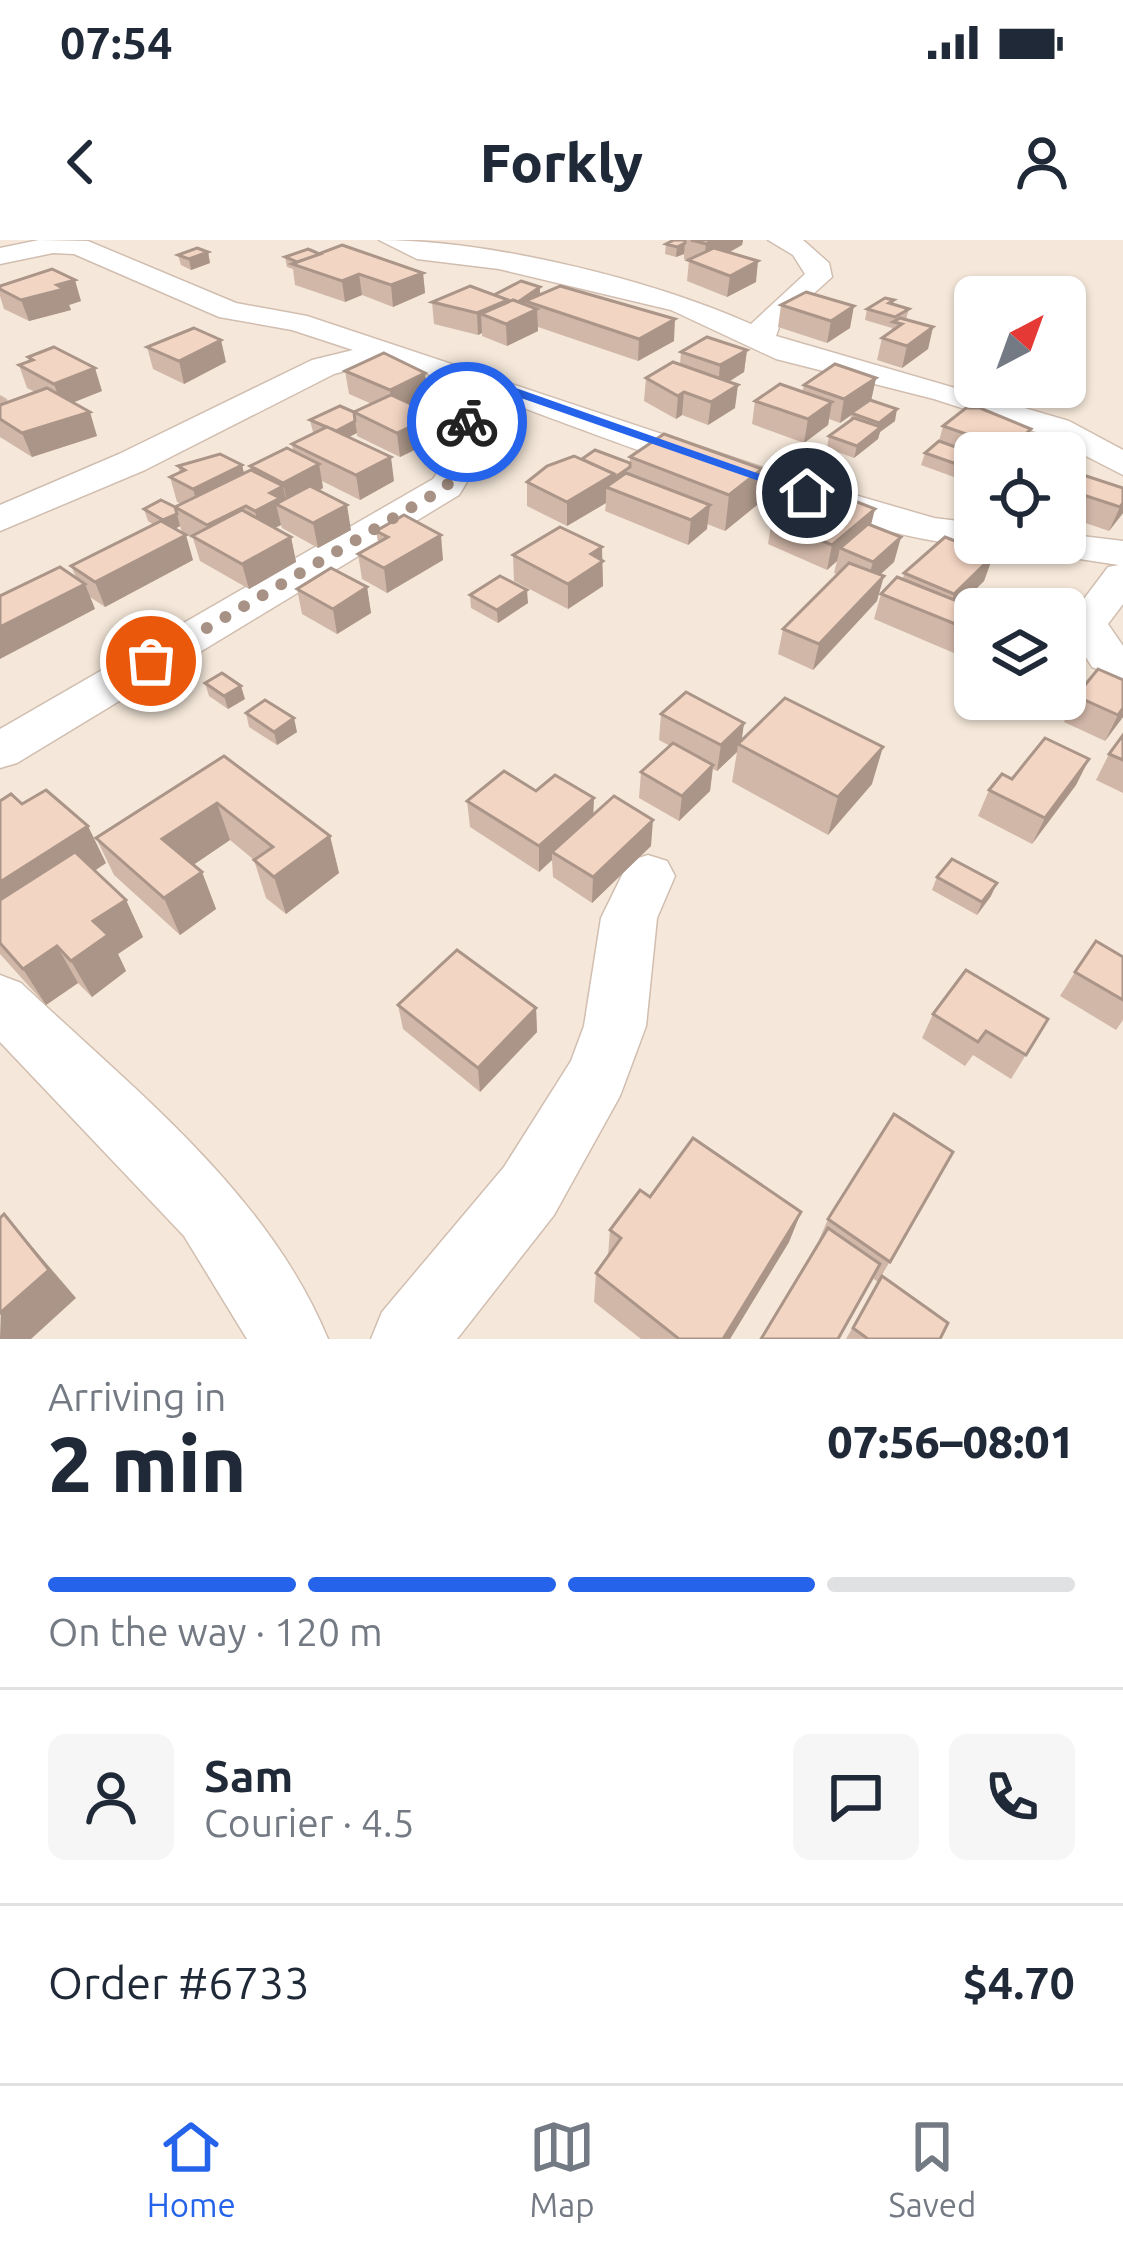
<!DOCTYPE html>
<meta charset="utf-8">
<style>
:root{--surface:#fff;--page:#f6f6f7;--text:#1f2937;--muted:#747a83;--line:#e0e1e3;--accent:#2563eb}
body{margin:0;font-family:Ubuntu,sans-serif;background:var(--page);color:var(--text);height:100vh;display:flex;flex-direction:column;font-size:45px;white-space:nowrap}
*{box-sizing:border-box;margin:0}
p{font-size:39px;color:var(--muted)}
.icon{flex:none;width:66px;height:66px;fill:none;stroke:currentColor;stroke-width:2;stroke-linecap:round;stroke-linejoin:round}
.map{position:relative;height:1099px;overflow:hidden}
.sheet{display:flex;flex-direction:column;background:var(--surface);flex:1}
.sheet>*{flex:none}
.needle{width:78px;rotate:41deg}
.tools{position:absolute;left:954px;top:36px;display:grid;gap:24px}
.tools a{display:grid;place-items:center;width:132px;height:132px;border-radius:18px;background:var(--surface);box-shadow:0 3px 9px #0004;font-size:60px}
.pin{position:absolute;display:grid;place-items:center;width:102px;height:102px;color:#fff;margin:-51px;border:6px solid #fff;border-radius:50%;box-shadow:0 3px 12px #0007}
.courier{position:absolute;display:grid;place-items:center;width:120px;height:120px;margin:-60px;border:9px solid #2563eb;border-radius:50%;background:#fff;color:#222;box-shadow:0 3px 15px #0007}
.summary em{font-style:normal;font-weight:800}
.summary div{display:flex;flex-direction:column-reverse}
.summary{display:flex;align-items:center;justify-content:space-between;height:204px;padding:0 48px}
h1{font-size:78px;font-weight:800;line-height:90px}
.bar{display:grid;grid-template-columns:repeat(4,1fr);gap:18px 12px;align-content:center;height:144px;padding:0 48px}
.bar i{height:15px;border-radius:9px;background:var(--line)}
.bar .current{background:var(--accent)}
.bar p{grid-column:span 4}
.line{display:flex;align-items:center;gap:30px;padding:0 48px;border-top:3px solid var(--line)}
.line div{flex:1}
.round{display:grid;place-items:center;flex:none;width:126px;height:126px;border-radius:18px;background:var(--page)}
.status{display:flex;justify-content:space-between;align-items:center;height:84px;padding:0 60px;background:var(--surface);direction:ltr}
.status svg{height:33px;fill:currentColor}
header{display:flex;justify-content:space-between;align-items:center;height:156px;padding:0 48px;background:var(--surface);font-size:54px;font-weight:800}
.tabs{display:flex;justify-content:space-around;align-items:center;height:168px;border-top:3px solid var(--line);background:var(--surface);font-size:33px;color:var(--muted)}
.tabs a{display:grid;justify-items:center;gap:6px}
.tabs .current{color:var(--accent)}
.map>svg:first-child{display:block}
</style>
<div class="status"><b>07:54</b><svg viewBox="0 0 49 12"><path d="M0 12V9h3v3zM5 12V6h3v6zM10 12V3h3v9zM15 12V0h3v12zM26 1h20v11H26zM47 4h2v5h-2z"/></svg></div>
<header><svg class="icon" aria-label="back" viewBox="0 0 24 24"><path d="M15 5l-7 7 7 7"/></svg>Forkly<svg class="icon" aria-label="person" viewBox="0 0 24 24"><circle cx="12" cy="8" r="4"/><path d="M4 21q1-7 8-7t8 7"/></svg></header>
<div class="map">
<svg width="1123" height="1099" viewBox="0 0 1123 1099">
<rect width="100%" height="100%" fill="#fdf6ec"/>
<path fill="#f5e8da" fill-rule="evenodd" d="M 0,0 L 1123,0 L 1123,1099 L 0,1099 ZM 975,57 L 1065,57 L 1065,147 L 975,147 ZM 975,213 L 1065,213 L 1065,303 L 975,303 ZM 975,369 L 1065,369 L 1065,459 L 975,459 Z"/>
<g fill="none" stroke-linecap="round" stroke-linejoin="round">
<g stroke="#d1beb0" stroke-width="3">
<g id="minor">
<path d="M 39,0 L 88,1 L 236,63 L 307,76 L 779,233 L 934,278 L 975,283 L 975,303 L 989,303 C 921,322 583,189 499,159 C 477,193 482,222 459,255 L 17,523 L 0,528 L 0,489 L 433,239 L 441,227 L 444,191 L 472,149 L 386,120 L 334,134 L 145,230 L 0,291 L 0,265 L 119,214 L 312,120 L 353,110 L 292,90 L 219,77 L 74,14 L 53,13 L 0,24 L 0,8 Z"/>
<path d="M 379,0 C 489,0 650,39 751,84 L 805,34 L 793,15 L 768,0 L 803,0 L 829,23 L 832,37 L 780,84 L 776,96 L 1069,181 L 1123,210 L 1123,235 L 1045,195 L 934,159 L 776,119 L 671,70 L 499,29 L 417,19 Z"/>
<polygon points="1065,294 1123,301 1123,364 1108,384 1123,406 1123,440 1092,427 1065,384 1108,327 1119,325 1027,311 1021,303 1065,303"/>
<polygon points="648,615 667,621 675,636 657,678 646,786 620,856 554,975 457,1099 371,1099 382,1072 504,927 571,821 584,786 601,678 629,621"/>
<path d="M 0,735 L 21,743 C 133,849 268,953 328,1099 L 247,1099 L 184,996 L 0,802 Z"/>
</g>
</g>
<use href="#minor" fill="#fff" fill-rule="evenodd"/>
</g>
<g fill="#d1b7a8">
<polygon points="674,0 743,0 742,5 729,13 756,42 727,57 687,41 689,20 684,19 684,14 676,17 665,14 666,4"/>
<polygon points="208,12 210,23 191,30 181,25 178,15"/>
<polygon points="320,14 423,33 425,53 393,67 362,55 345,62 295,45 293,29 287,27 285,17"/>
<polygon points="0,46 81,61 69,65 71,70 29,81 4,69 0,56"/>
<polygon points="494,55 540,55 674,101 638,121 538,87 538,91 507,106 482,96 482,93 478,95 434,84 432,62"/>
<polygon points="894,60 893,64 909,69 906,79 933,87 928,109 902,128 877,120 882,98 891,91 892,88 865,80 867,69"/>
<polygon points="781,65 850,88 827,103 778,87"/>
<polygon points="147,107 226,122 184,144 153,129"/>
<polygon points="747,110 744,132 729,142 735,168 708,185 682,175 676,179 644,161 646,138 680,124 681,112"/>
<polygon points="28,117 102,151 73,162 97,196 32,217 0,197 0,155 7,159 8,162 35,152 27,148 19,125 29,121"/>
<polygon points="345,131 425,133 427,156 411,164 437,199 400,217 357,196 357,193 349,197 394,241 360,260 322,241 323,248 319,251 351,290 318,308 282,288 281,285 274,288 291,297 296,322 249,349 200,321 193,298 182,292 180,286 175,289 193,320 105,367 90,357 95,369 76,337 71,326 154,285 148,281 144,269 175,267 182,264 177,262 170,237 180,233 178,226 242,225 244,233 251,230 250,226 293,211 292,204 314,193 313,192 310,180 354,172 372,164 349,154"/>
<polygon points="876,138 871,160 895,181 880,192 878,199 854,218 827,208 829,196 850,181 851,175 840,183 829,179 828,185 804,203 752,184 755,161 802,152 804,145"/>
<polygon points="943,186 1031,189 1022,213 975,213 975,228 962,240 921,225 925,213 939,201"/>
<polygon points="630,217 762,229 757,265 725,291 707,284 707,289 688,305 605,271 606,263 567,286 527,266 527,242 582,219 630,223"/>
<polygon points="1065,229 1123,248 1123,273 1109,291 1065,276"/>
<polygon points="772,280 819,280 871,285 901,297 894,322 880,335 877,361 813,430 778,414 783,389 837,334 834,333 837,321 827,330 768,304"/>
<polygon points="376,291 443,320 387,353 362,339 358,314 378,302"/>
<polygon points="513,315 602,320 603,346 568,369 514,341"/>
<polygon points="993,316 984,341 962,363 975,369 975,422 874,379 881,354 903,339 904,333"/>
<polygon points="367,347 371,373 337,394 302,374 297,349"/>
<polygon points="470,355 528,363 498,383 471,368"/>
<polygon points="1123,440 1123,477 1105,501 1064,482 1076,456"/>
<polygon points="205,443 245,459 228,469 209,456"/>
<polygon points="246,473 297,492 277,505 249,487"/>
<polygon points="661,474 744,483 741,501 872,544 828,595 732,542 737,512 717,531 713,529 710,551 679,581 639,558 641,532 670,506 659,500"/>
<polygon points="1123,494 1123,553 1096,540 1109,514"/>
<polygon points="224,516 330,596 339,633 286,674 266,658 254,620 230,600 193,625 202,632 216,669 180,695 114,635 96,598"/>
<polygon points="1089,519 1076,545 1032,604 978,576 989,550 1012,539"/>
<polygon points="536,551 593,575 651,606 592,663 553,637 552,620 539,632 470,587 467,561"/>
<polygon points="0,561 106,623 94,631 126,660 143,697 118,714 126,731 92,757 78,743 46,765 0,714"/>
<polygon points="937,637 991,656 977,675 932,650"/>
<polygon points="1123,717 1123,780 1116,790 1060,756 1075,732"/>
<polygon points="398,765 536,768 537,792 480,852 403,789"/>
<polygon points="933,774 1048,779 1011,839 973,815 965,826 922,798"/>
<polygon points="953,912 878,1042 819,1000 828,979"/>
<polygon points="650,957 801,972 789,1002 730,1099 641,1099 594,1062 596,1033 608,1016 610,990"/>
<polygon points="882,1036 940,1099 846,1099"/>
</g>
<g fill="#aa9588">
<polygon points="715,0 743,0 742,5 704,25 706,4"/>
<polygon points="685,3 684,14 676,17 677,7"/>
<polygon points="208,12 210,23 191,30 189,19"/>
<polygon points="758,21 756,42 727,57 730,36"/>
<polygon points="423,33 425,53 393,67 391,45"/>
<polygon points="359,34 362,55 345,62 342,41"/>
<polygon points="75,40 81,61 69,65 71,70 29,81 21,60"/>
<polygon points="540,47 540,58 525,61 525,69 510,68"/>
<polygon points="508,60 504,83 481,74 482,93 478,95 477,73"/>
<polygon points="854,66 850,88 827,103 831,81"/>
<polygon points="537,69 538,91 507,106 506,84"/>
<polygon points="675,79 674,101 638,121 639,99"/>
<polygon points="933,87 928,109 902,128 907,106"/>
<polygon points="221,100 226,122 184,144 179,121"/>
<polygon points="747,110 744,132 718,148 720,125"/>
<polygon points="95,128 102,151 62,167 54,144"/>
<polygon points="425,133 427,156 392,173 390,150"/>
<polygon points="876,138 871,161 840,183 844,159"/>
<polygon points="738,145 735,168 708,185 711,162"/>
<polygon points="684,152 682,175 676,179 678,156"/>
<polygon points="832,162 828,185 804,203 808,179"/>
<polygon points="897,169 895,181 880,192 878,199 854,218 857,206 877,190 879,183"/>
<polygon points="90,172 97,196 32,217 22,193"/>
<polygon points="435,175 437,199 400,217 397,193"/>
<polygon points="355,181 357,193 337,203 335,191"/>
<polygon points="1031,189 1023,213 1007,213 1009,209"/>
<polygon points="391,217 394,241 360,260 356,235"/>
<polygon points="975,219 975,228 962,240 965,227"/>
<polygon points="319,224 323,248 288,267 283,243"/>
<polygon points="242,225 248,250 200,274 193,249"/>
<polygon points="762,229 757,265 725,291 729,255"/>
<polygon points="614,234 613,250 606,247 606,263 567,286 567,262"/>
<polygon points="283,246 288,270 276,264 281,285 260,295 255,271 270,253"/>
<polygon points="1123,263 1123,273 1109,291 1120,267"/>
<polygon points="347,265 351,290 318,308 313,283"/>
<polygon points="710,265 707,289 688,305 691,280"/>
<polygon points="875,269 869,293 840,308 837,321 827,330 832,305"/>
<polygon points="177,274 180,286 167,293 163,280"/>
<polygon points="186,295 193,320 105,367 95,342"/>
<polygon points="441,295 443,320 387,353 384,328"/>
<polygon points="291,297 296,322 249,349 242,324"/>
<polygon points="901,297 894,322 866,347 873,322"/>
<polygon points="602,307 603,346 568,369 568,344 591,314"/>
<polygon points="993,316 984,341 946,379 954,354"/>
<polygon points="884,336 877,361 813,430 819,404"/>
<polygon points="85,344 95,369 0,419 0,387"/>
<polygon points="367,347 371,373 337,394 333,369"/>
<polygon points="527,350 528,363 498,383 497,370"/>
<polygon points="241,446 245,459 228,469 224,456"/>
<polygon points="1123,468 1123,477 1105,501 1118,475"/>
<polygon points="294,478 297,492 277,505 274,492"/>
<polygon points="744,483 741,505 738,504 737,512 717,531 721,505"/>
<polygon points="883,507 872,544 828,595 838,557"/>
<polygon points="1089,519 1076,545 1032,604 1045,578"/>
<polygon points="713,525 710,551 679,581 682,556"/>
<polygon points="594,558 593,584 552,612 552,620 539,632 539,606"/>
<polygon points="217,563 230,600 177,636 162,599"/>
<polygon points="653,580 651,606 592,663 593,637"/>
<polygon points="88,586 106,623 0,694 0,642"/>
<polygon points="330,596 339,633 286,674 274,637"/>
<polygon points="202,632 216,669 180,695 164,658"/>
<polygon points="997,643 991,656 977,675 982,662"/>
<polygon points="126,660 143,697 118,714 126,731 92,757 71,721 93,681"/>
<polygon points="57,706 78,743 46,765 23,729"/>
<polygon points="536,768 537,792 480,852 478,828"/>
<polygon points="801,972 789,1002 730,1099 723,1099"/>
<polygon points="4,974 76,1058 31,1099 0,1099"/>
</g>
<g fill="#f3d5c3" stroke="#aa9588" stroke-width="3">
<polygon points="674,0 685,0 685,3 677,7 666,4"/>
<polygon points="691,0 715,0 706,4"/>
<polygon points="342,5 423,33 391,45 359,34 342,41 292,24"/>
<polygon points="197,8 208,12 189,19 178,15"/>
<polygon points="714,8 758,21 730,36 688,20"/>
<polygon points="308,9 320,14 297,22 285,17"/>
<polygon points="52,29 75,40 57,45 64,49 21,60 0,49 0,46"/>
<polygon points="521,41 540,47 518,62 513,60 508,62 508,60 494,55"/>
<polygon points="470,46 508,60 477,73 432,62"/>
<polygon points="560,46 675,79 639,99 525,61"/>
<polygon points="806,52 854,66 831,81 781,65"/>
<polygon points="885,58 894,60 889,63 909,69 895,77 867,69"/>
<polygon points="513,60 537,69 506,84 481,74"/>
<polygon points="900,78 933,87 907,106 882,98 902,84 893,82"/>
<polygon points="194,88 221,100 179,121 147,107"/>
<polygon points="707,97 747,110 720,125 681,112"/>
<polygon points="54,107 95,128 54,144 19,125 33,120 28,117"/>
<polygon points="384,113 425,133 390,150 345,131"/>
<polygon points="673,122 738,145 711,162 684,152 678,156 646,138"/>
<polygon points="835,124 876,138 844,159 804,145"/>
<polygon points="780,144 832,162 808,179 755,161"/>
<polygon points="47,148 90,172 22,193 0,179 0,165"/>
<polygon points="391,155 435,175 397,193 354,172"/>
<polygon points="870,160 897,169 879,183 851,173"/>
<polygon points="340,166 354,172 355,181 336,191 310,180"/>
<polygon points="966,168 980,168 1031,189 1009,209 943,186"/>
<polygon points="854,178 881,187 857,206 829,196"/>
<polygon points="327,187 391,217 356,235 292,204"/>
<polygon points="664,194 762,229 729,255 630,217"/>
<polygon points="939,201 975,214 975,219 965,227 925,213"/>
<polygon points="287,208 319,224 283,243 250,226"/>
<polygon points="595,210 630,223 630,227 614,238 614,234 582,219"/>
<polygon points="220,214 242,225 193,249 170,237 185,230 178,226"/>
<polygon points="574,216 614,234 567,262 527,242 547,226"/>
<polygon points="1065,229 1123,248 1123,263 1120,267 1065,249"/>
<polygon points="251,230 283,246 270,253 280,258 255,271 246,266 207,285 175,267"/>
<polygon points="626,233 710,265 691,280 606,247"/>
<polygon points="310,246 347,265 313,283 276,264"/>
<polygon points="847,258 875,269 832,305 772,280 788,267 819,280"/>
<polygon points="161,260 175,267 177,274 163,280 144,269"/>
<polygon points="242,270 291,297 242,324 192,296"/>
<polygon points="404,275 441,295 384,328 358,314 388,297 376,291"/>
<polygon points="161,281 186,295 95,342 71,326"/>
<polygon points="868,284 901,297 873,322 840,308"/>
<polygon points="560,287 602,307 591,314 603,321 568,344 513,315"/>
<polygon points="945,297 993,316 954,354 904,333"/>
<polygon points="849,323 884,336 819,404 783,389"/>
<polygon points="60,327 85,344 0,387 0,356"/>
<polygon points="331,328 367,347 333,369 297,349"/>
<polygon points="500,336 527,350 497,370 470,355"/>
<polygon points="897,337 977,369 975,369 975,392 881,354"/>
<polygon points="1098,429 1123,440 1123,468 1118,475 1076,456"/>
<polygon points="222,433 241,446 224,456 205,443"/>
<polygon points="686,452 744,483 721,505 661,474"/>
<polygon points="785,458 883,507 838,557 738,504"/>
<polygon points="265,460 294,478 274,492 246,473"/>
<polygon points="1123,495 1123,520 1109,514"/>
<polygon points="1045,498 1089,519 1045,578 989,550 1002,534 1012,539"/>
<polygon points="673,503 713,525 682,556 641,532"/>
<polygon points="224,516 330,596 274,637 254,620 273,607 217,563 162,599 202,632 164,658 96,598"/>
<polygon points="504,531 536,551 555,535 594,558 539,606 467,561"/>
<polygon points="46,550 88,586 0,642 0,561 11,554 22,564"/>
<polygon points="614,556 653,580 593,637 552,612"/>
<polygon points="75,612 126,660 93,681 108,695 71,721 57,706 23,729 0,703 0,660"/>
<polygon points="952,619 997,643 982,662 937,637"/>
<polygon points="1096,701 1123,717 1123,760 1075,732"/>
<polygon points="457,710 536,768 478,828 398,765"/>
<polygon points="966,730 1048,779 1026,815 986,791 978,802 933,774"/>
<polygon points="894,874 953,912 890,1022 828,979"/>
<polygon points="693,898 801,972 723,1099 679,1099 596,1033 621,998 610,990 640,950 650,957"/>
<polygon points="4,974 49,1030 0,1073 0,978"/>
<polygon points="828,988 880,1024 838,1099 761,1099"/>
<polygon points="882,1036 948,1083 940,1099 868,1099 853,1088"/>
</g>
<polygon fill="#2563eb" points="487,141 496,141 814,253 802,256 495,149 471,185 462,185"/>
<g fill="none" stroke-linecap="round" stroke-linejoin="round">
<path stroke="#a89285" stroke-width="12" stroke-dasharray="0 21.6" d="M 151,421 L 446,247 C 462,223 454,201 467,182"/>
</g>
</svg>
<div class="tools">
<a><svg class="needle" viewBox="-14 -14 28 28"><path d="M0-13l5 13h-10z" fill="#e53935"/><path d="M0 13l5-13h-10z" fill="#747a83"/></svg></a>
<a><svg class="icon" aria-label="locate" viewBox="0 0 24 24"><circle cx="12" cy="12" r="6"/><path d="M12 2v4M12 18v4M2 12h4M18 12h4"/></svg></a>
<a><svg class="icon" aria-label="layers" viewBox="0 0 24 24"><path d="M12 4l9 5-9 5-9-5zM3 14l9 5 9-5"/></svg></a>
</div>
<div class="pin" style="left:151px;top:421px;background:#ea580c"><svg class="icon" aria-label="bag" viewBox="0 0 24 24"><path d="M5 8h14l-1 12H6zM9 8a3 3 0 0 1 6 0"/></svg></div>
<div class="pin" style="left:807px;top:253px;background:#1f2937"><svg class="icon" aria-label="home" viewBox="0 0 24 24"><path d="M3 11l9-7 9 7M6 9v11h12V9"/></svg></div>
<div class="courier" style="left:467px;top:182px"><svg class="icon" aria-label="bike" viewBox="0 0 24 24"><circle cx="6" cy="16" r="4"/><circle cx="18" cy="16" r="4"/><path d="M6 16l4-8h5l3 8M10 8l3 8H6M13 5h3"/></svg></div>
</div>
<section class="sheet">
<div class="summary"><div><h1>2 min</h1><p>Arriving in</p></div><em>07:56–08:01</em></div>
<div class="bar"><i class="current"></i><i class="current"></i><i class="current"></i><i></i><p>On the way · 120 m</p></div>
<div class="line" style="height:216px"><a class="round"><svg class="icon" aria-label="person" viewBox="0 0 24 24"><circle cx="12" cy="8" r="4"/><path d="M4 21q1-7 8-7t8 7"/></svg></a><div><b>Sam</b><p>Courier · 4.5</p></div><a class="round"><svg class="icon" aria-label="chat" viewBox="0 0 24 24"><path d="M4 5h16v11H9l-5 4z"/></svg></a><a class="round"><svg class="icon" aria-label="phone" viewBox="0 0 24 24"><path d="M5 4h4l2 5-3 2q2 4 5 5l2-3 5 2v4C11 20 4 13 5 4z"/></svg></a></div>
<div class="line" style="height:156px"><div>Order #6733</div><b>$4.70</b></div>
</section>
<nav class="tabs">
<a class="current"><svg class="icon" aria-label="home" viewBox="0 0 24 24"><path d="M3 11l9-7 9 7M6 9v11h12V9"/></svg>Home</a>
<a><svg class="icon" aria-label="map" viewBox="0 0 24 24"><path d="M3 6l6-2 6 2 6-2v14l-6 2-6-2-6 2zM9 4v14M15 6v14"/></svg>Map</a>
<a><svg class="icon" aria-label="saved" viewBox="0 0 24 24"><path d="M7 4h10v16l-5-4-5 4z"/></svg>Saved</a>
</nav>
